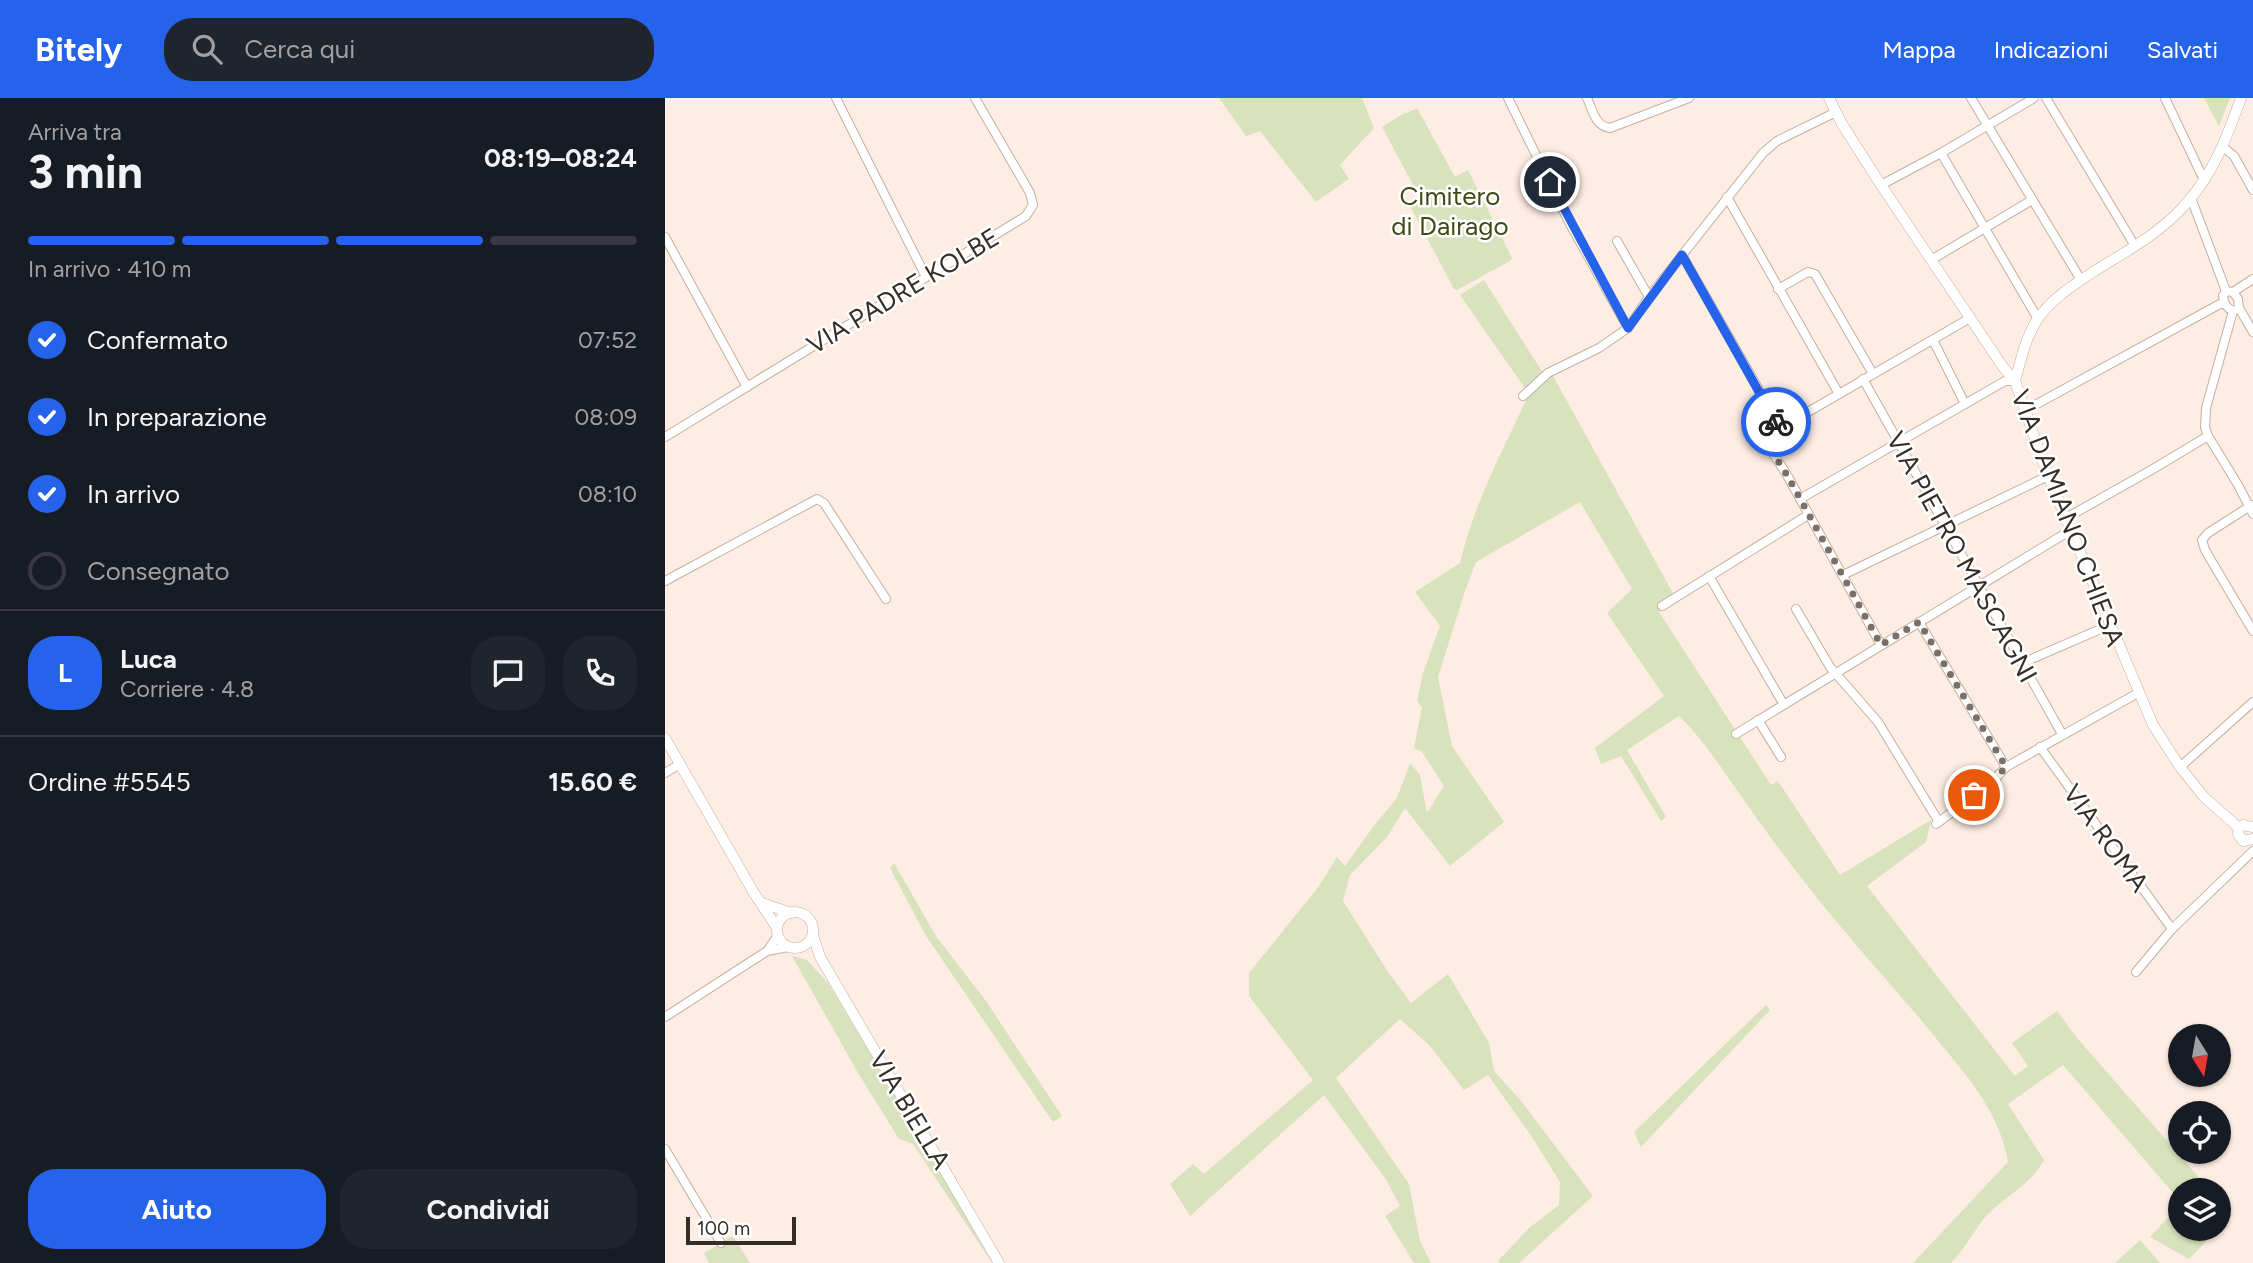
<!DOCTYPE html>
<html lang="it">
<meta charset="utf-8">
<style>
:root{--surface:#171b24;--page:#20242c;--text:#f1f3f6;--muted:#9ea1a6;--line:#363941;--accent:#2563eb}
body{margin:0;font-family:Figtree,sans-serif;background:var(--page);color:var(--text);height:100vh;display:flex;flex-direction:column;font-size:26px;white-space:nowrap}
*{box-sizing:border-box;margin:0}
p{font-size:23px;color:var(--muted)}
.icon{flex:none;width:38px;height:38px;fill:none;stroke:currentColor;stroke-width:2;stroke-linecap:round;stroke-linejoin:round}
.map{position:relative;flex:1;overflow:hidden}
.sheet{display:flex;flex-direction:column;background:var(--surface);width:665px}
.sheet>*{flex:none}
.needle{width:46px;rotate:169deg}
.tools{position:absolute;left:1503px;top:926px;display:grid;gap:14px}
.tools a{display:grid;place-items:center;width:63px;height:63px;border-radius:50%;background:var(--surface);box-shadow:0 2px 5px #0004;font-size:35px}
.scale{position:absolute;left:21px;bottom:18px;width:110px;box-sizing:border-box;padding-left:7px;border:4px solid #342d28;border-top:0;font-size:19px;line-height:24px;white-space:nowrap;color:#342d28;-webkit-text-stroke:5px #fff;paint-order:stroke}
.pin{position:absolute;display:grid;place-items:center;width:60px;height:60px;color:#fff;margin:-30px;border:4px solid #fff;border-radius:50%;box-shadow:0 2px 7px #0007}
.courier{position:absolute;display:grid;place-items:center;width:70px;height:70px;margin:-35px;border:5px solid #2563eb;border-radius:50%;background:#fff;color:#222;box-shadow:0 2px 9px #0007}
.summary em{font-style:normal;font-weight:700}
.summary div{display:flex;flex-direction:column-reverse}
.summary{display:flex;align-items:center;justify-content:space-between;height:119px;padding:0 28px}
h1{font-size:46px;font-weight:700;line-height:52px}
.bar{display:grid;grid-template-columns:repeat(4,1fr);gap:10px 7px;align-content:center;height:84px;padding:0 28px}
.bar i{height:9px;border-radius:5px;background:var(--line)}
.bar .active{background:var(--accent)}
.bar p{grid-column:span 4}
.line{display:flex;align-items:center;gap:18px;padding:0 28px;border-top:2px solid var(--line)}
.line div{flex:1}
.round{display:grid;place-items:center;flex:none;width:74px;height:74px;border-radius:28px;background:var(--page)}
ol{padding:0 28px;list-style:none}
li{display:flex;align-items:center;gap:21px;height:77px}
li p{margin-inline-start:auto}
li .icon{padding:7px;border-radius:50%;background:var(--accent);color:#fff;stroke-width:4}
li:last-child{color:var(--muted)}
li i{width:38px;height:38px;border:4px solid var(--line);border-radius:50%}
.primary-button{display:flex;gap:14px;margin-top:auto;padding:14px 28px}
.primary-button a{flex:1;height:80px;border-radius:28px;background:var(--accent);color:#fff;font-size:28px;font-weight:700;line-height:80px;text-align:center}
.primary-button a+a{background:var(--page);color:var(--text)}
header{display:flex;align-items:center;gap:42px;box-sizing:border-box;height:98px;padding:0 35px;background:var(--accent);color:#fff}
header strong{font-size:33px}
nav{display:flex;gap:38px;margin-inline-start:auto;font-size:24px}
.search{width:490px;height:63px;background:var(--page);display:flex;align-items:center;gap:18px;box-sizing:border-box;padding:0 24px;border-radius:28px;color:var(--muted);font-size:26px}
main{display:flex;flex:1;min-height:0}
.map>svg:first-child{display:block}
</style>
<header>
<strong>Bitely</strong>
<div class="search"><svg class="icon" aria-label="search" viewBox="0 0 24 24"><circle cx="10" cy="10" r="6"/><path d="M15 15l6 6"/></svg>Cerca qui</div>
<nav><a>Mappa</a><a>Indicazioni</a><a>Salvati</a></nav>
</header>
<main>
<section class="sheet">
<div class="summary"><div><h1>3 min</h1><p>Arriva tra</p></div><em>08:19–08:24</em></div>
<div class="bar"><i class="active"></i><i class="active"></i><i class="active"></i><i></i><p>In arrivo · 410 m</p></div>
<ol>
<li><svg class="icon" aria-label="check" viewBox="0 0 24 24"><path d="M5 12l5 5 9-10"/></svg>Confermato<p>07:52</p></li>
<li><svg class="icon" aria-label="check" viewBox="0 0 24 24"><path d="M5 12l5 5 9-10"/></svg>In preparazione<p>08:09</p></li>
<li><svg class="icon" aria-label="check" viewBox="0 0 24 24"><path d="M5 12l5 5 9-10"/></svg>In arrivo<p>08:10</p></li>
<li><i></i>Consegnato</li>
</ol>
<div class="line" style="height:126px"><b class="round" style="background:var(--accent);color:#fff">L</b><div><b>Luca</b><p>Corriere · 4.8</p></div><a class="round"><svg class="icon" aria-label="chat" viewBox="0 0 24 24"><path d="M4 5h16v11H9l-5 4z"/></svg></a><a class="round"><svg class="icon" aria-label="phone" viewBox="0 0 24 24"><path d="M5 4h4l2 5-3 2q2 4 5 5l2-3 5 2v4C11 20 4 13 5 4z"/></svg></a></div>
<div class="line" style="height:91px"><div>Ordine #5545</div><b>15.60 €</b></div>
<div class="primary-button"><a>Aiuto</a><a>Condividi</a></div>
</section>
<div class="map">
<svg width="1588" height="1165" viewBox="0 0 1588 1165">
<rect width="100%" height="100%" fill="#feede3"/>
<g fill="#d8e2bd">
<polygon points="554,0 697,0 709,30 675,67 684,81 651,104 595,33 581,38"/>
<polygon points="1539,0 1565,0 1554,28"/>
<polygon points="752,10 790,79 803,72 847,160 845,163 792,192 789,191 743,104 754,98 717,29 741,14 742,15"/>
<path d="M 819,182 L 878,275 L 887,276 L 1009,497 L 1003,500 L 994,514 L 1106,687 L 1113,683 L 1175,777 L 1266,722 L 1261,744 L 1202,788 L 1350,978 L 1363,968 L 1347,945 L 1392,913 L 1412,940 L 1545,1092 L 1516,1092 L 1515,1103 L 1398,967 L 1343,1006 L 1379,1062 C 1366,1086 1342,1097 1323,1116 C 1309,1131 1301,1150 1286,1165 L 1248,1165 L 1343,1064 C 1334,1011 1299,975 1266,934 C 1227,887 1186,843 1149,796 C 1124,765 1101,734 1079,702 C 1058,673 1040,643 1014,618 L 962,652 L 1001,719 L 996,723 L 956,658 L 936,666 L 930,650 L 999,598 L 942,515 L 967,491 L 915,404 L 811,464 L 800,493 L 773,579 L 787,648 L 839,724 L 785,768 L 740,710 L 722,739 L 685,777 L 678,803 L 723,874 L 746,905 L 783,876 L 824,945 L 829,973 L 857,1004 L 928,1098 L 854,1165 L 834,1165 L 834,1162 L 864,1130 L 894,1107 L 895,1084 L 867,1039 L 823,977 L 799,992 L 765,948 L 735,921 L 671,980 L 744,1086 L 755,1143 L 766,1165 L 749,1165 L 720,1118 L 735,1108 L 720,1080 L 659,997 L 525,1118 L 505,1086 L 528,1066 L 539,1076 L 648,982 L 584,898 L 584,875 L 654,788 L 672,759 L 680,768 L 708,729 L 732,700 L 745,665 L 755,677 L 762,715 L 779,688 L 757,654 L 749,650 L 757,609 L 752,603 L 758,575 L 775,528 L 750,494 L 795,465 C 809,405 838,352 864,296 L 795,197 Z"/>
<polygon points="229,765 271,838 321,903 397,1018 388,1024 261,838 225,770"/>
<polygon points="127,858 142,862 163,885 281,1083 327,1165 248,1046 234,1041 192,973"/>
<polygon points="1101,907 1105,912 976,1049 969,1034"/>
<polygon points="1554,1102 1567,1117 1554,1130"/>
<polygon points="1515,1107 1516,1130 1554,1130 1524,1161 1485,1139"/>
<polygon points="68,1138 85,1165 44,1165 39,1155"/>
<polygon points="1475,1142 1495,1165 1450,1165"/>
</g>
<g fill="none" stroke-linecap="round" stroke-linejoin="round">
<g stroke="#c3afa3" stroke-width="10">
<g id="minor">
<polyline points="171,0 261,179"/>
<polyline points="843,0 905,126 963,230"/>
<path d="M 922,0 C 928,13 930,28 945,30 L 1024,0"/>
<polyline points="1306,0 1416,182"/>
<polyline points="1381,0 1470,148"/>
<polyline points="1500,0 1539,82"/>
<polyline points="1558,49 1569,58 1588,92"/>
<polyline points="1276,55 1373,221"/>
<polyline points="1216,87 1276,55 1369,0"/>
<polyline points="1062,99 1174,296"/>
<polyline points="1526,100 1561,193"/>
<polyline points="0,139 82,289"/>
<polyline points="952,143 984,199"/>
<polyline points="1017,157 1109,318 1114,331"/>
<polyline points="1266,162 1367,102"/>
<polyline points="1113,191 1143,174 1150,176 1208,276"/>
<path d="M 1561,193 L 1568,194 L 1573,201 L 1574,210 L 1568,213 C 1561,210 1559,205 1558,198 Z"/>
<polyline points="1568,194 1588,181"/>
<polyline points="1574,210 1588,234"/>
<polyline points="1568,213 1541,310 1540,329 1543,338 1573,387 1588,416"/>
<polyline points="1268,242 1300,306"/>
<polyline points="1198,281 1397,636"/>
<polyline points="858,298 883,275 934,250 963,230 984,199 1098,55 1112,43 1171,14"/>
<polyline points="1359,313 1555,206 1560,206"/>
<polyline points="0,339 361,118 368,107 365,95 310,0"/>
<polyline points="1135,401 1340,283 1350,283"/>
<polyline points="1587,407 1543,435 1537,442 1540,452 1588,533"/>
<polyline points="1401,420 1488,371 1543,338"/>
<polyline points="1178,477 1383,378"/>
<polyline points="1044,478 1119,607"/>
<polyline points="0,483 152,401 159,405 221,501"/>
<polyline points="997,508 1143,417"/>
<polyline points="1131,511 1165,569 1213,624 1274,724"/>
<polyline points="1254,524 1341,669"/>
<polyline points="1216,547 1122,377 1102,346 1102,340 1105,336 1305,220"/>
<polyline points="1357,565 1445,527"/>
<polyline points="1093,622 1116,659"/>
<polyline points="1071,636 1406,432"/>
<polyline points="1375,649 1507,831"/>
<polyline points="1515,669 1588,604"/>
<polyline points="0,675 15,666"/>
<polyline points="1271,726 1327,684 1341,669 1473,595"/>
<polyline points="103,852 113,837"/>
<polyline points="1471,874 1507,831 1588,753"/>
<polyline points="0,919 102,853 123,849"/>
<polyline points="0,1051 56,1145"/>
</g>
</g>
<g stroke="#c3afa3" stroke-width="11">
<g id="tertiary">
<polyline points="1164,0 1177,26 1216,87 1338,269 1350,283 1383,378 1488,627 1515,669 1539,699 1574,730"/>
<path d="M 1350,283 C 1356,262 1360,241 1372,222 C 1386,201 1407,188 1428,174 C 1460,154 1494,136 1519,108 C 1548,77 1562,39 1576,0"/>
<polyline points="0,640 89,795 112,830"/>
<polyline points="1588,729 1578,727 1574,730 1573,736 1578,743 1588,741"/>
<polyline points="97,805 126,815"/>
<circle cx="130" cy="832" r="18"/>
<polyline points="148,837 155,859 334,1165"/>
</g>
</g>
<use href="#minor" stroke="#fff" stroke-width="8"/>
<use href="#tertiary" stroke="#fff" stroke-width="10"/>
</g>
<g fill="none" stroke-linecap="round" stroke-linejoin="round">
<polyline stroke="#7b7069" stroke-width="7" stroke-dasharray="0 12.6" points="1111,324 1114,331 1102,340 1102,346 1122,377 1216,547 1254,524 1341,669 1327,684 1309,697"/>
<polyline stroke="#2563eb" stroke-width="9" points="885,84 963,230 1017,157 1111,324"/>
</g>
<g text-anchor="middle" stroke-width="5" stroke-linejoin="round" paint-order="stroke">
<g font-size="26" fill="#3e4914" stroke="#fff">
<text x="785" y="107">Cimitero<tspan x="785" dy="30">di Dairago</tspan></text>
</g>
<g font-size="26" fill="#342d28" stroke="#fff">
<text transform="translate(238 193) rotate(-31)" y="9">VIA PADRE KOLBE</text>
<text transform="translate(1403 420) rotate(69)" y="9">VIA DAMIANO CHIESA</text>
<text transform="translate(1297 459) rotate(61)" y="9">VIA PIETRO MASCAGNI</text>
<text transform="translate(1441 740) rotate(54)" y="9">VIA ROMA</text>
<text transform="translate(245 1012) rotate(59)" y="9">VIA BIELLA</text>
</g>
</g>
</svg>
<div class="tools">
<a><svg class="needle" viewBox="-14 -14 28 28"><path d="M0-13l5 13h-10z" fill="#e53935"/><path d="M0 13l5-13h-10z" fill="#9ea1a6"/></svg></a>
<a><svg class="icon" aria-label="locate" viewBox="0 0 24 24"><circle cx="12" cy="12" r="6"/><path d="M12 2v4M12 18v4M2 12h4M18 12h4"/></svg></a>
<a><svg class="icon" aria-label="layers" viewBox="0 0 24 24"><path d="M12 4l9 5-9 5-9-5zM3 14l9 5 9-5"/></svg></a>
</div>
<div class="scale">100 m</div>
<div class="pin" style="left:1309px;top:697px;background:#ea580c"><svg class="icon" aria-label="bag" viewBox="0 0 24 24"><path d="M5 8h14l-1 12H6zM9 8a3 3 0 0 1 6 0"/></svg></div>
<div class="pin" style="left:885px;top:84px;background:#1f2937"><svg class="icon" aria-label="home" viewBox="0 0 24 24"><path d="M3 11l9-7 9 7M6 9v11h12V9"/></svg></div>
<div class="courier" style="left:1111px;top:324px"><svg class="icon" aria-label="bike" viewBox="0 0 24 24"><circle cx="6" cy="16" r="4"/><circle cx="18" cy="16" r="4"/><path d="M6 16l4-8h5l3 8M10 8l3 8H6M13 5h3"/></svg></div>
</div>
</main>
